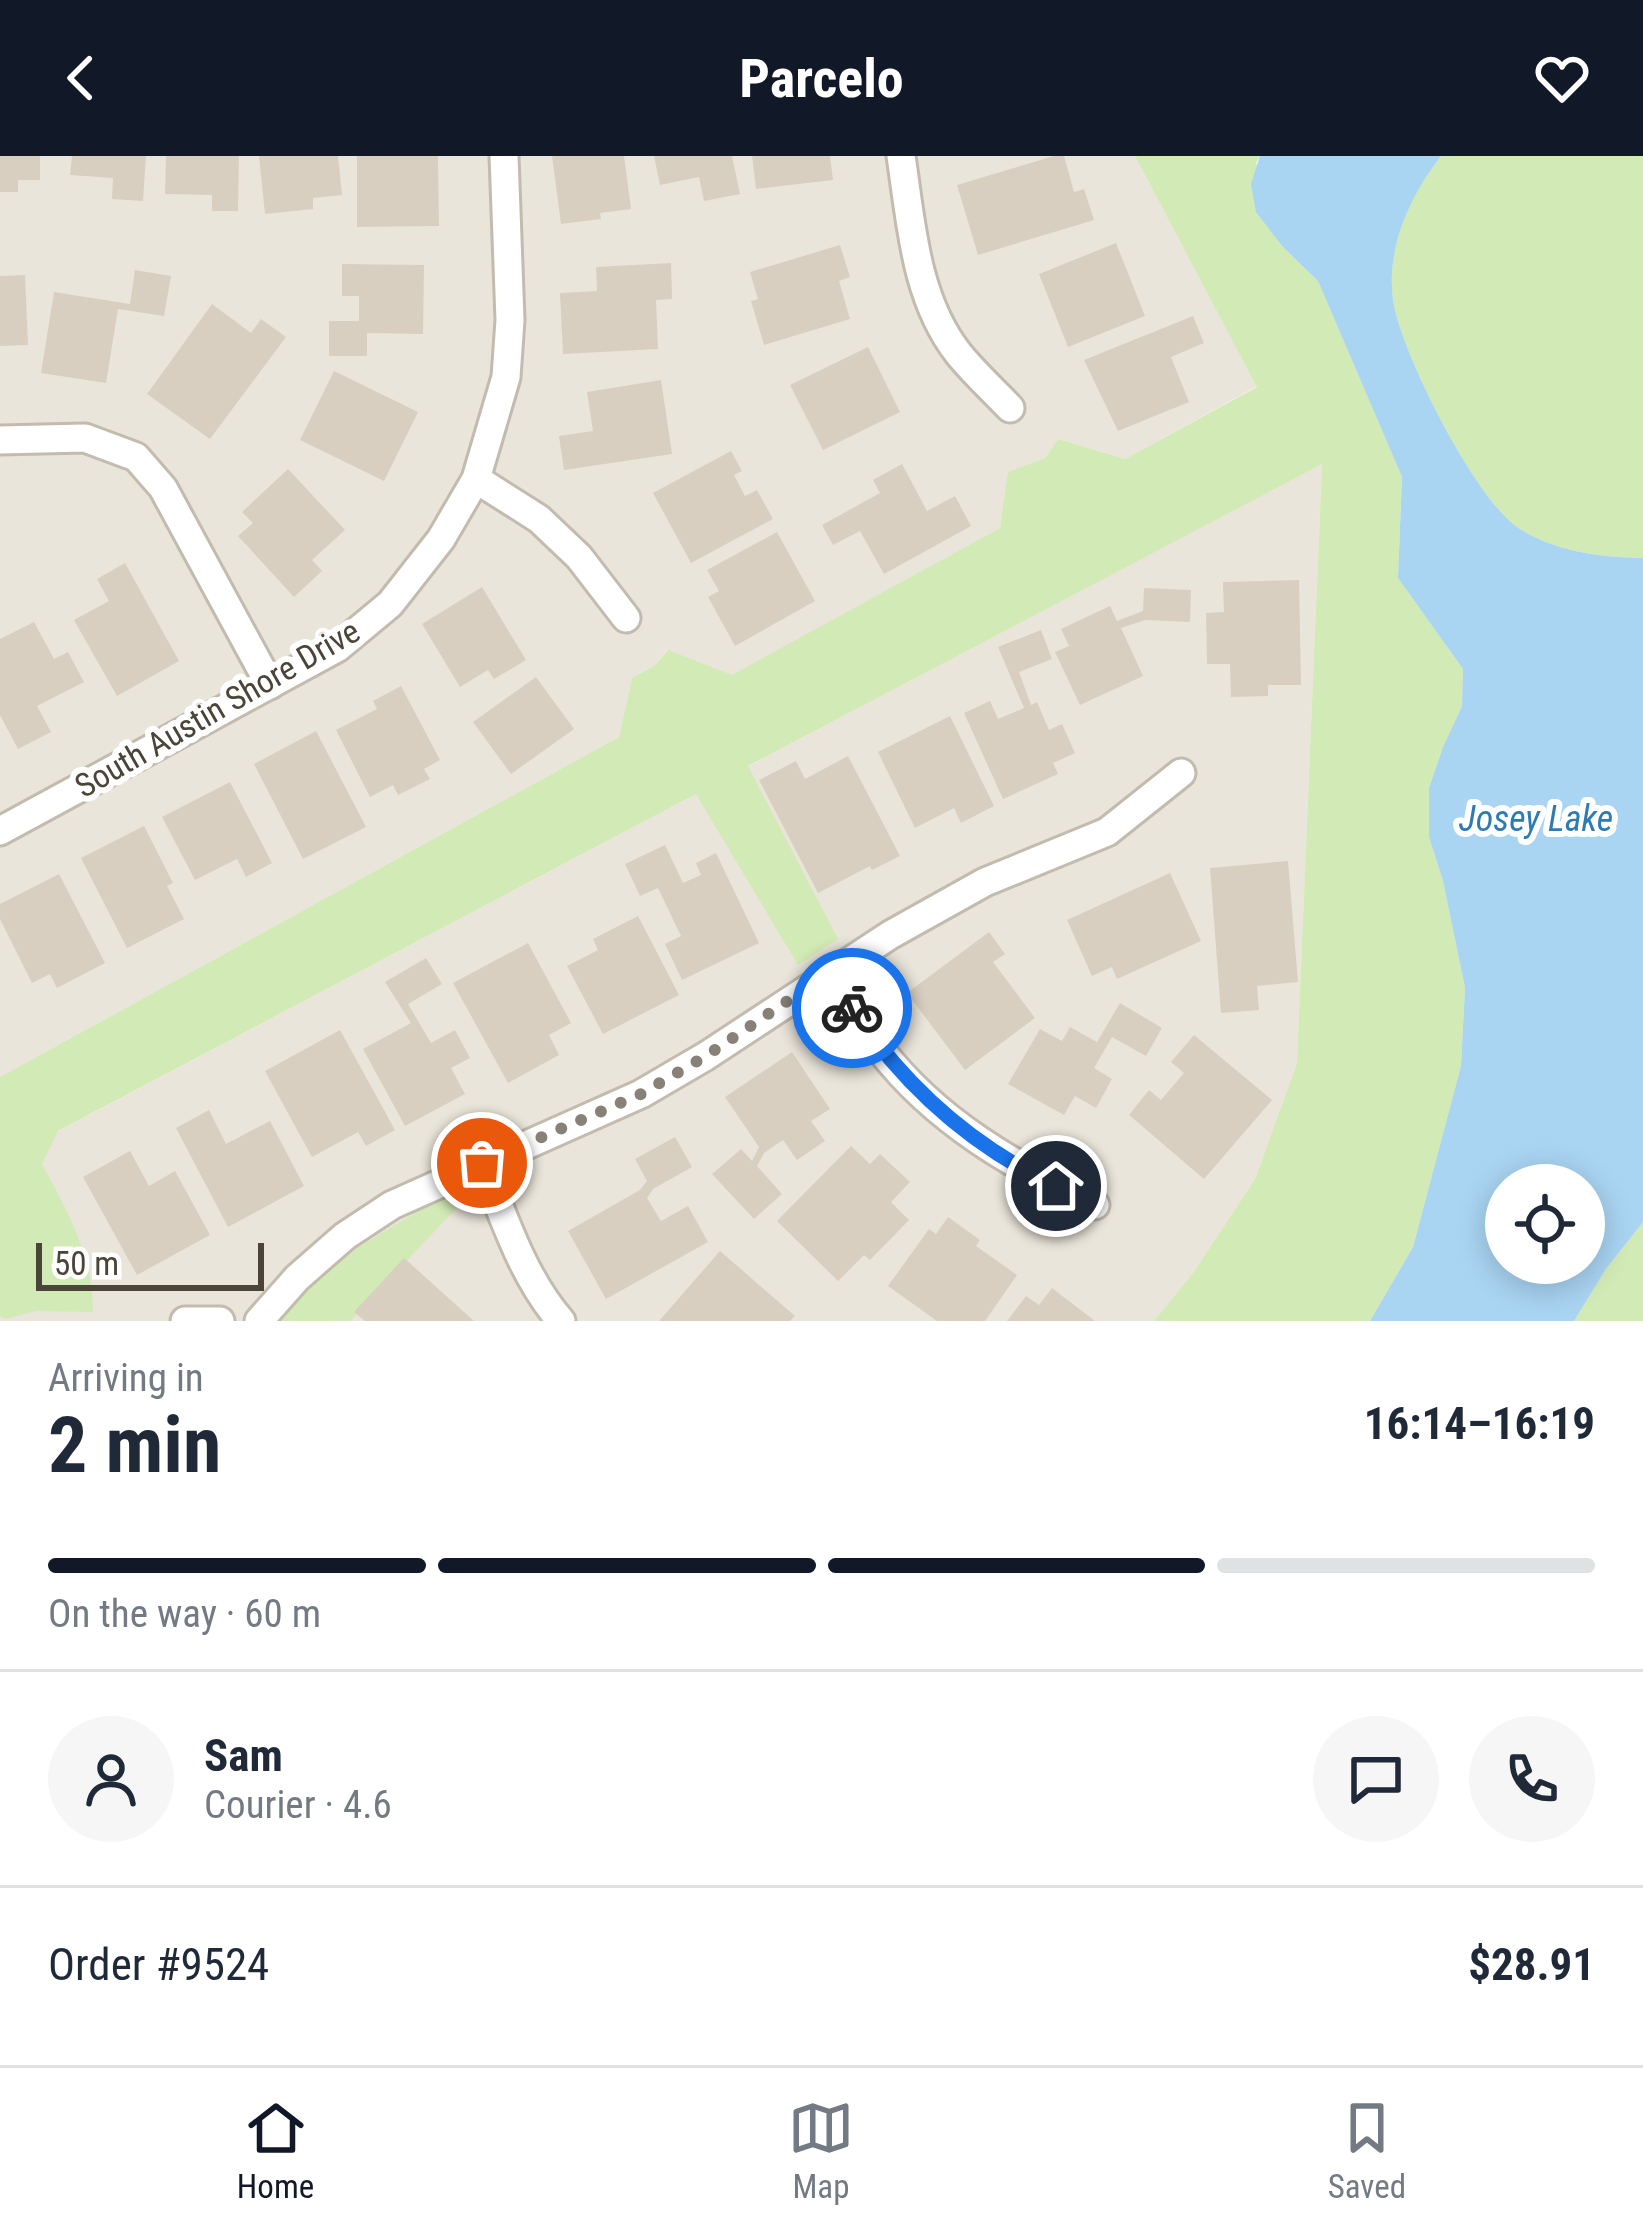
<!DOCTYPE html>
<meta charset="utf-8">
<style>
:root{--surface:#fff;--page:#f6f6f7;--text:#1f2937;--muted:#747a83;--line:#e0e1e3;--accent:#111827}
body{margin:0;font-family:"Roboto Condensed",sans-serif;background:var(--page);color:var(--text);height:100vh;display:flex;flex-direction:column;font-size:45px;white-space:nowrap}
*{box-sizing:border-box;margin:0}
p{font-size:39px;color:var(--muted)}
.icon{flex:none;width:66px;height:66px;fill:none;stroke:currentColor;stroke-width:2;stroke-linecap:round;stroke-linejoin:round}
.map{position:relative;height:1165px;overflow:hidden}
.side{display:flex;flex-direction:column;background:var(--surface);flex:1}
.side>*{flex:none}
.fabs{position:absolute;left:1485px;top:1008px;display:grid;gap:24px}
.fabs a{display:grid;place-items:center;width:120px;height:120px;border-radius:50%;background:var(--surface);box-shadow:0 6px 30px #0003;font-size:60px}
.scale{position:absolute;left:36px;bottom:30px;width:228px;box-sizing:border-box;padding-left:12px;border:6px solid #4b4439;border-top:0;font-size:33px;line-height:42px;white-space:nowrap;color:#4b4439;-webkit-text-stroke:9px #fff;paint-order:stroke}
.pin{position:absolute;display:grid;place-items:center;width:102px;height:102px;color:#fff;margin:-51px;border:6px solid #fff;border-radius:50%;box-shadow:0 3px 12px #0007}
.courier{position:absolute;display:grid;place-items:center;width:120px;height:120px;margin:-60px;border:9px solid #1a73e8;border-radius:50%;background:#fff;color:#222;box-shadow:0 3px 15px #0007}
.summary em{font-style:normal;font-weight:700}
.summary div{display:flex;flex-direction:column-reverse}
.summary{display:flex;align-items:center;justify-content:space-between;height:204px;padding:0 48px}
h1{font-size:78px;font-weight:700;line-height:90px}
.bar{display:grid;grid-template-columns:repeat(4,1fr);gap:18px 12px;align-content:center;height:144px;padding:0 48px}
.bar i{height:15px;border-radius:9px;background:var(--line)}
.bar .selected{background:var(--accent)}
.bar p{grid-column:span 4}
.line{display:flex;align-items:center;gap:30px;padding:0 48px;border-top:3px solid var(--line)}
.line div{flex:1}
.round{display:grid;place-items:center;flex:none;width:126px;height:126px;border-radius:63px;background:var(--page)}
header{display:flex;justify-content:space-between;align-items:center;height:156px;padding:0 48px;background:var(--accent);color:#fff;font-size:54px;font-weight:700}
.dock{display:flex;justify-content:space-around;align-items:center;height:168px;border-top:3px solid var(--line);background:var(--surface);font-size:33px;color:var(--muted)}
.dock a{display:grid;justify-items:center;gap:6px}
.dock .selected{color:var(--accent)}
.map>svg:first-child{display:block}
</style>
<header><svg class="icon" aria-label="back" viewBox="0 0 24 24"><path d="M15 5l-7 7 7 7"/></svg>Parcelo<svg class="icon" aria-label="heart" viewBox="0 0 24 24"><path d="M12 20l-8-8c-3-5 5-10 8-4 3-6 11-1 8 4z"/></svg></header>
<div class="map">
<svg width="1643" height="1165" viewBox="0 0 1643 1165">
<rect width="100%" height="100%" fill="#f6f3ec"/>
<g fill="#eae5da">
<polygon points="0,0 1135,0 1257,230 1125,303 1058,283 1045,302 1009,316 1000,372 732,520 667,494 654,510 632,522 619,581 0,921"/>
<polygon points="1322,307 1297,907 1255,1023 1193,1117 1154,1165 0,1165 0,1006"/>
</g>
<g fill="#d2eab5">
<path d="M 1135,0 L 1260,0 L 1256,7 L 1283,91 L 1318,125 L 1402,321 L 1398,422 L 1463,513 L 1462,550 L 1443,591 L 1429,632 L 1429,681 L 1443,725 L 1465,832 L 1461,910 L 1413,1091 L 1370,1165 L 1154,1165 L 1193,1117 L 1255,1023 L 1297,907 L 1322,308 L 748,610 L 838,783 L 798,809 L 696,638 L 58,975 L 42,1008 C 68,1055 93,1101 93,1156 L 36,1155 L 5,1163 L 0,1160 L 0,921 L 619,581 L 632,522 L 654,510 L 668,494 L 732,519 L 1000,372 L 1008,316 L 1045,302 L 1058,283 L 1125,303 L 1257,231 Z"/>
<path d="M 1441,0 L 1643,0 L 1643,402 C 1600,401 1557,396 1520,373 C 1477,347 1400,195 1393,144 C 1386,91 1409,40 1441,0 Z"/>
<path d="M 454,1039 L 462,1046 L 350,1165 L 276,1165 C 313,1110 385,1077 440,1042 Z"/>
<polygon points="1643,1066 1643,1165 1574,1165 1606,1113"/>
</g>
<path fill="#a9d4f2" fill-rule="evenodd" d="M 1260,0 L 1441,0 C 1410,40 1386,91 1393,144 C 1400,195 1477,347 1520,373 C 1557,396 1600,401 1643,402 L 1643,1066 L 1606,1113 L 1574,1165 L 1370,1165 L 1413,1091 L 1461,910 L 1465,832 L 1443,725 L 1429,681 L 1429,632 L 1443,591 L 1462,550 L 1463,513 L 1398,422 L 1402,321 L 1318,125 L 1283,91 L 1256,56 L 1251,28 ZM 1506,1029 L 1584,1029 L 1584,1107 L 1506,1107 Z"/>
<g fill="#d8cfc1">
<polygon points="0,0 40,0 40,24 18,24 18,36 0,36"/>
<polygon points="72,0 146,0 143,45 112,43 113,22 70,19"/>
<polygon points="166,0 239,0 238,55 212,55 212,39 165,38"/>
<polygon points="259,0 338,0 342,39 313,42 313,53 265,58"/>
<polygon points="357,0 438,0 439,70 357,71"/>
<polygon points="552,0 624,0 631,53 600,57 601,63 561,68"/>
<polygon points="654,0 732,0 740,38 704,45 699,21 660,29"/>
<polygon points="752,0 830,0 833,24 756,33"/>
<polygon points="1054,0 1064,0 1074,36 1084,33 1094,64 978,99 957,29"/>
<polygon points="1116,87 1145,160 1068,191 1039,118"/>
<polygon points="840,89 850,121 839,125 850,163 764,189 751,145 758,143 750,116"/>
<polygon points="671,107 672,143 656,144 658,193 563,198 560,137 597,135 596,111"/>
<polygon points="342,108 424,109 423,178 367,177 367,200 329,200 329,165 359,165 359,140 342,140"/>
<polygon points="135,114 171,120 164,160 118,153 106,227 41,217 54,136 130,148"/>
<polygon points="25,119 28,189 0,190 0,120"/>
<polygon points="212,148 251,177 261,163 286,181 210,283 147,238"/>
<polygon points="1193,160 1204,187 1171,201 1189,246 1118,275 1084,204"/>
<polygon points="868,191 900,256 823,294 790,229"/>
<polygon points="334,215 418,256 384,325 300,284"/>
<polygon points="661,224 672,298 564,314 559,280 593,275 587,236"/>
<polygon points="731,295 742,315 734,319 745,340 757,334 773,363 691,407 653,337"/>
<polygon points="902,308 927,355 955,340 971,370 884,418 860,375 833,389 822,369 880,337 873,324"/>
<polygon points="288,313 345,374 312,404 322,415 294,441 238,380 253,367 242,356"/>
<polygon points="777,376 815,445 735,490 708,441 719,435 707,414"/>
<polygon points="125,407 179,505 117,540 74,464 109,445 97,423"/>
<polygon points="1299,424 1301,529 1268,529 1268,540 1231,541 1230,508 1207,508 1206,457 1224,456 1223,426"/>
<polygon points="482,431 526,504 494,523 488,514 460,531 422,468"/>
<polygon points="1144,432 1191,434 1190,466 1145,464 1121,472 1143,520 1080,549 1055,496 1069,490 1061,473 1110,450 1117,465 1143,455"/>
<polygon points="34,466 54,503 68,496 84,526 37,550 51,576 18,593 0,559 0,483"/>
<polygon points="1041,474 1052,503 1019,516 1031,549 1037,546 1049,574 1062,568 1075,597 1053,607 1058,618 1003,643 964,557 990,545 998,563 1024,552 998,491"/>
<polygon points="536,521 574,573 511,618 473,566"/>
<polygon points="401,530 440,604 424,613 430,623 398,639 393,629 370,641 336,574 377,553 373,545"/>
<polygon points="950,560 994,650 961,667 954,652 915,672 878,596"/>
<polygon points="316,575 366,671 303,703 254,608"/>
<polygon points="848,600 900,700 872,714 870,710 818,737 759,624 796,605 805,623"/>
<polygon points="230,626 272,707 246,721 237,703 195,724 162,661"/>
<polygon points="144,670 173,727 167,730 184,763 127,792 81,702"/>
<polygon points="665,689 683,727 701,719 696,707 716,697 759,787 682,824 665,788 681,780 658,732 640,740 625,708"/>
<polygon points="1288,705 1298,826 1257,830 1259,854 1221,857 1210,712"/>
<polygon points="1170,717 1201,785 1117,823 1112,811 1092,820 1067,764"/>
<polygon points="59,718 105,807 57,832 50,818 32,827 0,763 0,748"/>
<polygon points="638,760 679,839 603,878 567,810 598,794 593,783"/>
<polygon points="989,776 1005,798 993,806 1035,862 965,914 907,837"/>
<polygon points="528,787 571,867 549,879 559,899 508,927 453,827"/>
<polygon points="426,802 442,828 408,848 431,887 455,874 470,902 451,912 465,938 405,970 363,893 411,867 385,826"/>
<polygon points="1120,847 1162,872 1146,900 1112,881 1094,912 1112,923 1096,952 1075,940 1064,959 1008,928 1040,873 1062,885 1070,871 1097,886"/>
<polygon points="340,874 395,974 366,990 358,976 312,1001 265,915"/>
<polygon points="1194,879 1272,944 1204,1023 1129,959 1149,934 1161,944 1184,917 1171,906"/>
<polygon points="792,896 830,953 811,965 825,985 797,1004 783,984 764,997 757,1010 782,1038 754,1063 712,1018 741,993 752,1005 759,991 725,941"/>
<polygon points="209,954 226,988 270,965 304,1030 228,1071 176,972"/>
<polygon points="675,981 692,1011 653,1033 647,1042 661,1065 688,1050 708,1086 606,1143 568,1075 640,1034 647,1025 635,1003"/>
<polygon points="851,990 870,1008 880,998 910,1026 891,1046 909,1064 870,1104 864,1099 838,1125 777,1065"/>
<polygon points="130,995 149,1030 175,1015 210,1079 137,1119 83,1021"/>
<polygon points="948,1061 980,1084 976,1090 1017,1119 985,1165 937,1165 888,1130 929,1073 936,1078"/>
<polygon points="720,1095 795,1160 790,1165 659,1165"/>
<polygon points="404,1102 474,1165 365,1165 354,1156"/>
<polygon points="1052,1132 1095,1165 1007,1165 1026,1140 1039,1149"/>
</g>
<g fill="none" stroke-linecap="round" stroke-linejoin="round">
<g stroke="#c2bbae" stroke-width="33">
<g id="minor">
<path d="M 901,0 C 911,66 915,142 958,197 C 973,216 993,234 1010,252"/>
<polyline points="0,284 85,282 136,301 163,332 270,529"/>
<polyline points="476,323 539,363 579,401 626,462"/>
<polyline points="0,675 337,492 390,448 441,383 476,323 506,221 510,164 504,0"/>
<path d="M 829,817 C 846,842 861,869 880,893 C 936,966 1014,1010 1095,1049"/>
<path d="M 482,1007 C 504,1061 522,1120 561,1165"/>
<polyline points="185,1165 220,1165"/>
<polyline points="259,1165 297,1122 345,1080 392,1049 641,938 706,900 890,779 985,726 1107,676 1181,617"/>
</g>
</g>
<use href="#minor" stroke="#fff" stroke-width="27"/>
</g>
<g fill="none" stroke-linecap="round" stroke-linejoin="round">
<polyline stroke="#878178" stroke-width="12" stroke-dasharray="0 21.6" points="482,1007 641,938 706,900 829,817 852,852"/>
<path stroke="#1a73e8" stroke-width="15" d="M 852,852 C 904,930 971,990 1056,1030"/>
</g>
<g text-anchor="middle" stroke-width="12" stroke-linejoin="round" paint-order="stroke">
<g font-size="33" fill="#4b4439" stroke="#fff">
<text transform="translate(217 552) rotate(-30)" y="12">South Austin Shore Drive</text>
</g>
<g font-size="36" font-style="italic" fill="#2e7ab2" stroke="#fff">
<text x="1536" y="675">Josey Lake</text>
</g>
</g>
</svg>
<div class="fabs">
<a><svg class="icon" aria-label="locate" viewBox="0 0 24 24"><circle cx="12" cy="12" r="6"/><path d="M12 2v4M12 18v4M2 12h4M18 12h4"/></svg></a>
</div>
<div class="scale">50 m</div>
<div class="pin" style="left:482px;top:1007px;background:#ea580c"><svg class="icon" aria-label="bag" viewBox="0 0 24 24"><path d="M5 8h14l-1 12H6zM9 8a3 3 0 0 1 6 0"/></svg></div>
<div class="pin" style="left:1056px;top:1030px;background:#1f2937"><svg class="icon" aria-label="home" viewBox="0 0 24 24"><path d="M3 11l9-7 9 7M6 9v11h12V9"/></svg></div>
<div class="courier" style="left:852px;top:852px"><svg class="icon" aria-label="bike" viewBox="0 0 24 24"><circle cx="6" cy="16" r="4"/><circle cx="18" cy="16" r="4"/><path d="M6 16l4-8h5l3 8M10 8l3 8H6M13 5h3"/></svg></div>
</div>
<section class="side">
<div class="summary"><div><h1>2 min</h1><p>Arriving in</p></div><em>16:14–16:19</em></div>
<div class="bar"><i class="selected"></i><i class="selected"></i><i class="selected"></i><i></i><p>On the way · 60 m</p></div>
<div class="line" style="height:216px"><a class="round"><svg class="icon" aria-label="person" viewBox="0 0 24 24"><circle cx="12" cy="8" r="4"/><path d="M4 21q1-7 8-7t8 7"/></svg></a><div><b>Sam</b><p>Courier · 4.6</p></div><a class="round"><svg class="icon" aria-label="chat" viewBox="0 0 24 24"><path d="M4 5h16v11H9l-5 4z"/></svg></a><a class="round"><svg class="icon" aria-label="phone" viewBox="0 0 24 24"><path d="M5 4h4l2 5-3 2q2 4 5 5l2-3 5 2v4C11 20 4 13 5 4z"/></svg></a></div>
<div class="line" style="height:156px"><div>Order #9524</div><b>$28.91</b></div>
</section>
<nav class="dock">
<a class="selected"><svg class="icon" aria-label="home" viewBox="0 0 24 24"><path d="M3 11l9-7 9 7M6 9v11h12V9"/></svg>Home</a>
<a><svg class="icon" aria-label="map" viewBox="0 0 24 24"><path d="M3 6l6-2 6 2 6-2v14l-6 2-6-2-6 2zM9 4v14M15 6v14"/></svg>Map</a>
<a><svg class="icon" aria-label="saved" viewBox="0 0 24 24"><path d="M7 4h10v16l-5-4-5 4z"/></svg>Saved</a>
</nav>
